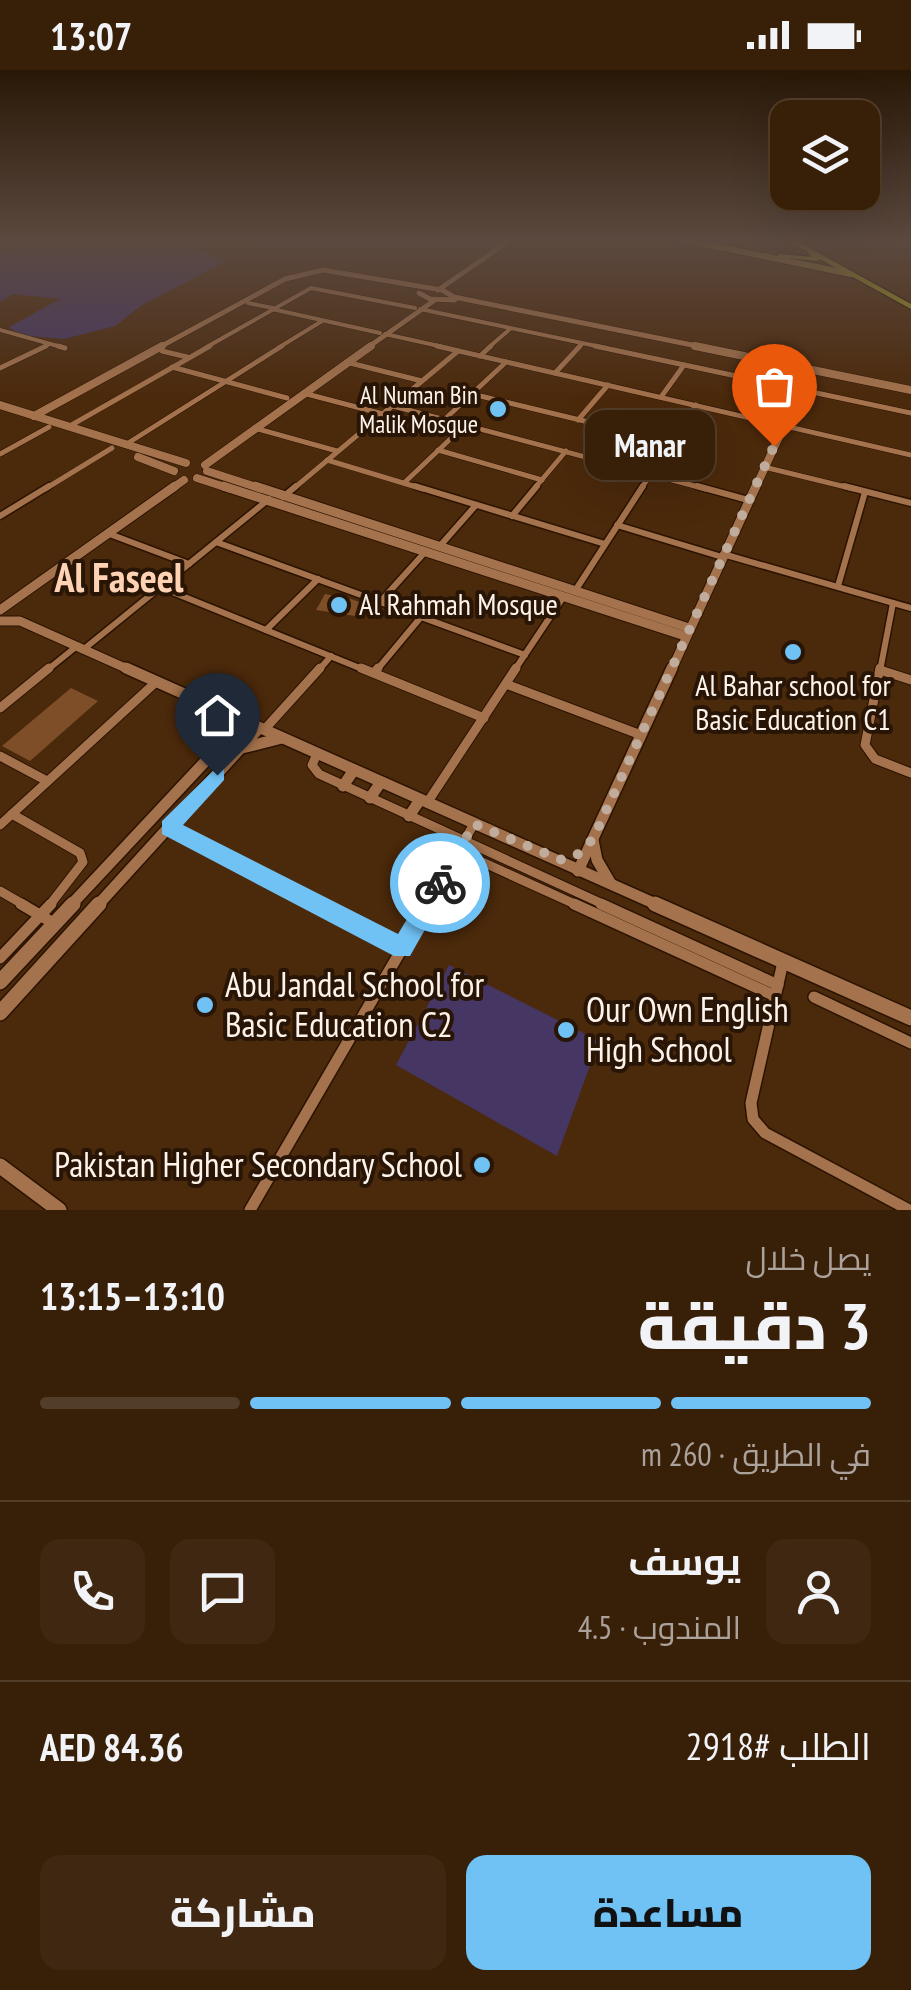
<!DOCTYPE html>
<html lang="ar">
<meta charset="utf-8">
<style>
:root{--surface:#381f08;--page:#3f2712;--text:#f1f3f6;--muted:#aba29c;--line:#523d29;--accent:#70c1f4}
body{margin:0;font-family:"PT Sans Narrow",Cairo,sans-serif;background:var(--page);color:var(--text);direction:rtl;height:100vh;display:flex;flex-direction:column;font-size:38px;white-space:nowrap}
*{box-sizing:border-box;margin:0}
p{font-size:32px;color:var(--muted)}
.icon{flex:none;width:55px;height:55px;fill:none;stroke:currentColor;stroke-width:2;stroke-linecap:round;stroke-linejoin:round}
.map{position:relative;height:1140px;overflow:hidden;direction:ltr}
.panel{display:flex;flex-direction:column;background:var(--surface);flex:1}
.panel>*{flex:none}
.controls{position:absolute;left:770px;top:30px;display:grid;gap:20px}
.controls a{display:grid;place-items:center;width:110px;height:110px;border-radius:20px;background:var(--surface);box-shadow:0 10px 40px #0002,0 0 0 2px var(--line);font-size:50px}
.pin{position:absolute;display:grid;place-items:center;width:85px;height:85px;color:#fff;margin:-102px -42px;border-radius:50% 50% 50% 0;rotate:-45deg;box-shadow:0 0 10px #0007}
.pin .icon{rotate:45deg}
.courier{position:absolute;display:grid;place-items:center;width:100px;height:100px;margin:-50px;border:8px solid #70c1f4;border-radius:50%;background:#fff;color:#222;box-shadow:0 2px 12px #0007}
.bubble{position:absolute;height:70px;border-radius:20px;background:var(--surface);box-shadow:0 10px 40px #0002,0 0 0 2px var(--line);font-size:32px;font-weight:800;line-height:70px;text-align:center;direction:rtl}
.summary em{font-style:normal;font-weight:800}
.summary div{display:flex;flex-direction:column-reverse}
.summary{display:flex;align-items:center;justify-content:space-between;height:170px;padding:0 40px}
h1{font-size:65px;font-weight:800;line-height:75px}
.bar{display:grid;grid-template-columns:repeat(4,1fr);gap:15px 10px;align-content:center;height:120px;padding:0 40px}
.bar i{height:12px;border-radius:8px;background:var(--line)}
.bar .active{background:var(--accent)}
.bar p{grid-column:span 4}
.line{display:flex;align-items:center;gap:25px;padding:0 40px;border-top:2px solid var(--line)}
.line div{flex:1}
.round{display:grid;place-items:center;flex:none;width:105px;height:105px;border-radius:20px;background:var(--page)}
.action{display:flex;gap:20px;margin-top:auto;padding:20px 40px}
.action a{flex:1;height:115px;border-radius:20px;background:var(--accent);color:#111;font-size:40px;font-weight:800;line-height:115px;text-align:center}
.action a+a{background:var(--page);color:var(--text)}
.status{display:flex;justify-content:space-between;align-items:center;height:70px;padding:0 50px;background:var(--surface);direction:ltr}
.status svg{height:28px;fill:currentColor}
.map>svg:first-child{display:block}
</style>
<div class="status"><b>13:07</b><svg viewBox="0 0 49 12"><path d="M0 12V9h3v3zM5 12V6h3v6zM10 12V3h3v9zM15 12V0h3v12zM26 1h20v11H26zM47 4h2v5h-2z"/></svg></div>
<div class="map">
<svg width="911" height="1140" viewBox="0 0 911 1140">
<rect width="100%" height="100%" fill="#4b290b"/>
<g fill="#453663">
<polygon points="32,169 172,169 227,191 142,235 115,256 64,269 19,265 9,257 60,229 13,224 0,232 0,180"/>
<polygon points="449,895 599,971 557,1086 396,995"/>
</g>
<g fill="#7d4e28">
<polygon points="325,524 351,529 362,533 355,546 316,540"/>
<polygon points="71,618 98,631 30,691 2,676"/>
</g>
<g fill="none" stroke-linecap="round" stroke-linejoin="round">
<g stroke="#2b1301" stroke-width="5">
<g id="minor-far4">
<polyline points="248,233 273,238"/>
<polyline points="272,239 380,263"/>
<polyline points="420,239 606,278"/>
<polyline points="0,260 65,278"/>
<polyline points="385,264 448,278"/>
<polyline points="41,278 50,274"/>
<polyline points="205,278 311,218 415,238"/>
<polyline points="278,278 322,251"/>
<polyline points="488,278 510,259"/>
<polyline points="578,278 582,274"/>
</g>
</g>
<g stroke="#2b1301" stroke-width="6">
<g id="minor-far3">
<polyline points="58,276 65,278"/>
<polyline points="437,276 911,385"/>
<polyline points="595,276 911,343"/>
<polyline points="162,281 187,287"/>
<polyline points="480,286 491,276"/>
<polyline points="346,292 422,311"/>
<polyline points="172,297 287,328"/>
<polyline points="0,298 46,276"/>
<polyline points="555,303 580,276"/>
<polyline points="303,323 383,344"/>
<polyline points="472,324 671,372"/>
<polyline points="661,327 684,295"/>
<polyline points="393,336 706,419"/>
<polyline points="444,350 506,292"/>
<polyline points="578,350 608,315"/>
<polyline points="68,357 210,276"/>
<polyline points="254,358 337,381"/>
<polyline points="125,375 282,276"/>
<polyline points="438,380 542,410"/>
<polyline points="0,384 49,357"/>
<polyline points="327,390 423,419"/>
<polyline points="764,397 854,419"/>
<polyline points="404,413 465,355"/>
<polyline points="45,419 112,378"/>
<polyline points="293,419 458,281"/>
<polyline points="534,419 566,381"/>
<polyline points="641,419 696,335"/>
</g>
</g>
<g stroke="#2b1301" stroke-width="9">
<g id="minor-far2">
<polyline points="415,416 605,474"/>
<polyline points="697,416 748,430"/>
<polyline points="844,416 911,433"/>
<polyline points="283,427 296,416"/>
<polyline points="0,446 49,416"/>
<polyline points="512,446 537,416"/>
<polyline points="617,455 722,487"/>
<polyline points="107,463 189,494"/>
<polyline points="216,472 525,585"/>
<polyline points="439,477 476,435"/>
<polyline points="723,484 911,538"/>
<polyline points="838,516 865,422"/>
<polyline points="160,517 367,601"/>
<polyline points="575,521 643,416"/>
<polyline points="380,532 426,481"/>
<polyline points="266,560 318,509"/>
<polyline points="84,579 269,429"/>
<polyline points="46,601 77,576"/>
<polyline points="318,601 331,586"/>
<polyline points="376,601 421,547"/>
<polyline points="514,601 564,526"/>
<polyline points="880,601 893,533"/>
</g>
</g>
<g stroke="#2b1301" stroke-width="11">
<g id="minor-far1">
<polyline points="361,598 484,648"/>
<polyline points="880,598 865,675 875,689 911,703"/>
<polyline points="880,600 911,610"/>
<polyline points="374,603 378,598"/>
<polyline points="506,614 641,665"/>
<polyline points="0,638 49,598"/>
<polyline points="264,660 320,598"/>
<polyline points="317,684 312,695 319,704 607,836"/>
<polyline points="0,686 47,711"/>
<polyline points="427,733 516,598"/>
<polyline points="12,744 80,783 83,792 49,836"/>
<polyline points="0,755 156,612"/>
<polyline points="169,758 320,836"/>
<polyline points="458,781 579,836"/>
<polyline points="0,821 26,836"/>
<polyline points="426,836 474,754"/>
</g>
</g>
<g stroke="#2b1301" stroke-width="14">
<g id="minor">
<polyline points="21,834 55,854"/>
<polyline points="315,834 402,879"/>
<polyline points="574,834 775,926"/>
<polyline points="601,834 778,915"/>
<polyline points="0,888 51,834"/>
<polyline points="783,892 751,1033 753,1049 765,1063 909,1140"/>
<polyline points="814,927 911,973"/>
<polyline points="250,1140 428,834"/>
</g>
</g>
<g stroke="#2b1301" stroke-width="6">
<g id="tertiary-far4">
<polyline points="438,220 512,169"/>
<polyline points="419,223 430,229 455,230"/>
<polyline points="158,278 285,209 323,200 442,220 454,227 707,278"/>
<polyline points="367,278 435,230"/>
</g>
</g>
<g stroke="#2b1301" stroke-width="9">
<g id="tertiary-far3">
<polyline points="695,276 911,320"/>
<polyline points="0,335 186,393"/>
<polyline points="34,346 162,276"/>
<polyline points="138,387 174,401"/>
<polyline points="205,395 371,276"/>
<polyline points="207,401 262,419"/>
<polyline points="197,408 231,419"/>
<polyline points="171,419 184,410"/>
<polyline points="755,419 808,304"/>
</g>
</g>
<g stroke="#2b1301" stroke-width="11">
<g id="tertiary-far2">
<polyline points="223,416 685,566"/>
<polyline points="255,416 689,558"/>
<polyline points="0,540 175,416"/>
<polyline points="0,551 20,551 132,601"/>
<polyline points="671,601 756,416"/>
</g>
</g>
<g stroke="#2b1301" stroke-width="14">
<g id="tertiary-far1">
<polyline points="126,598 660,836"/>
<polyline points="217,639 225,671"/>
<polyline points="242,678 282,668"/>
<polyline points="343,716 354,700"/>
<polyline points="370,728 381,712"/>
<polyline points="409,746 420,730"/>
<polyline points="593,770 597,790 611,814"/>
<polyline points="578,801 672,598"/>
<polyline points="70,836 243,651"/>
<polyline points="97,836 259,658"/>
</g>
</g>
<g stroke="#2b1301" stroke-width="18">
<g id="tertiary">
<polyline points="655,834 911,948"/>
<polyline points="0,912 73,834"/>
<polyline points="0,943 99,834"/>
<polyline points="0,1096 59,1140"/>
</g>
</g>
<g stroke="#2b1301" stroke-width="8">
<polyline id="secondary" points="680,169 851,204"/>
</g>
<g stroke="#2b1301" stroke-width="3">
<polygon id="primary" points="786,169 793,169 911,234 911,239 820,189 817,191 777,187 779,184 811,187 808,182"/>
</g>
<use href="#minor-far4" stroke="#a4724c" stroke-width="4"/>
<use href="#minor-far3" stroke="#a4724c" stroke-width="5"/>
<use href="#minor-far2" stroke="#a4724c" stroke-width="6"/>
<use href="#minor-far1" stroke="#a4724c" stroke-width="9"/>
<use href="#minor" stroke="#a4724c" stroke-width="11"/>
<use href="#tertiary-far4" stroke="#a4724c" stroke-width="5"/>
<use href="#tertiary-far3" stroke="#a4724c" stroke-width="8"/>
<use href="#tertiary-far2" stroke="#a4724c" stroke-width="9"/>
<use href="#tertiary-far1" stroke="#a4724c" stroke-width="11"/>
<use href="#tertiary" stroke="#a4724c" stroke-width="15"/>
<use href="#secondary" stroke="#a38636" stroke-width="6"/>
<use href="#primary" fill="#a29b20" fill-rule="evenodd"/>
</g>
<linearGradient id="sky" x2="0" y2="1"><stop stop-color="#291706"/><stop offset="0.52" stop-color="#5b493f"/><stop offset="1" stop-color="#5b493f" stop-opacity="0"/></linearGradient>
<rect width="911" height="328" fill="url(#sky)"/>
<polygon fill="#70c1f4" points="217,697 224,699 224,710 183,755 398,864 433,806 448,806 448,819 410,886 394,886 162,764 162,751"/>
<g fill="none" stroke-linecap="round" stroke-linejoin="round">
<polyline stroke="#bfac9c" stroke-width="10" stroke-dasharray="0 18" points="440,813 474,754 562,790 577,785 593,769 774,376"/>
</g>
<g fill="#70c1f4" stroke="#281506" stroke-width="4">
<circle cx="498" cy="339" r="10"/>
<circle cx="339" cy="535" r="10"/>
<circle cx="793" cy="582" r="10"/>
<circle cx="205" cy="935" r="10"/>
<circle cx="566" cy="960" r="10"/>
<circle cx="482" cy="1095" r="10"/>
</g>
<g text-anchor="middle" stroke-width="8" stroke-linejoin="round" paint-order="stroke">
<g font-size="25" fill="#fef3ea" stroke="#281506" text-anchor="end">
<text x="478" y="334">Al Numan Bin<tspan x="478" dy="29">Malik Mosque</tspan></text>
</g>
<g font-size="30" fill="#fef3ea" stroke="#281506" text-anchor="start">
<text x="359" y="545">Al Rahmah Mosque</text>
<text x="793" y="626" text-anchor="middle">Al Bahar school for<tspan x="793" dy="34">Basic Education C1</tspan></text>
</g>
<g font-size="35" fill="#fef3ea" stroke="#281506" text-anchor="start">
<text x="225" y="927">Abu Jandal School for<tspan x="225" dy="40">Basic Education C2</tspan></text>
<text x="586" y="952">Our Own English<tspan x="586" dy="40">High School</tspan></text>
<text x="462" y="1107" text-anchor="end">Pakistan Higher Secondary School</text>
</g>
<g font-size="40" font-weight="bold" fill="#fed2b2" stroke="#281506">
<text x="119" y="522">Al Faseel</text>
</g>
</g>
</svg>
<div class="controls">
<a><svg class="icon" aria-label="layers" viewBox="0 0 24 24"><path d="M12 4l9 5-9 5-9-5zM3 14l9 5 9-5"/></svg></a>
</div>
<div class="pin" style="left:774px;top:376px;background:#ea580c"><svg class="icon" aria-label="bag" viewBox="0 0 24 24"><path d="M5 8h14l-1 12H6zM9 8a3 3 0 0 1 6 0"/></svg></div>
<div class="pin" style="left:217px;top:705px;background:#1f2937"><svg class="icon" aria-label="home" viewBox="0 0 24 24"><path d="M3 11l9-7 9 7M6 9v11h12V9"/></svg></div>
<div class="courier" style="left:440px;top:813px"><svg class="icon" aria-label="bike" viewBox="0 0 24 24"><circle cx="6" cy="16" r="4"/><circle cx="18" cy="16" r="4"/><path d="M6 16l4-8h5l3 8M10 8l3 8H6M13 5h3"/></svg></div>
<div class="bubble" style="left:585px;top:340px;width:130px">Manar</div>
</div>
<section class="panel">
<div class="summary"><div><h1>3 دقيقة</h1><p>يصل خلال</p></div><em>13:10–13:15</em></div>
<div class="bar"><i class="active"></i><i class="active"></i><i class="active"></i><i></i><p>في الطريق · 260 m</p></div>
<div class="line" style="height:180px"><a class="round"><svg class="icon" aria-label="person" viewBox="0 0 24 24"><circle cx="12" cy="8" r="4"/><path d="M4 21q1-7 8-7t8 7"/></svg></a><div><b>يوسف</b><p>المندوب · 4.5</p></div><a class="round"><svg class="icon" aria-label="chat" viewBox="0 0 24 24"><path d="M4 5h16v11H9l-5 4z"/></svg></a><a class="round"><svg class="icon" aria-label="phone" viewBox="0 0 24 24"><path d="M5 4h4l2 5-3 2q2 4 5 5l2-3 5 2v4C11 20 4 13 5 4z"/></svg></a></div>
<div class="line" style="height:130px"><div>الطلب #2918</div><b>AED 84.36</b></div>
<div class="action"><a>مساعدة</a><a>مشاركة</a></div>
</section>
